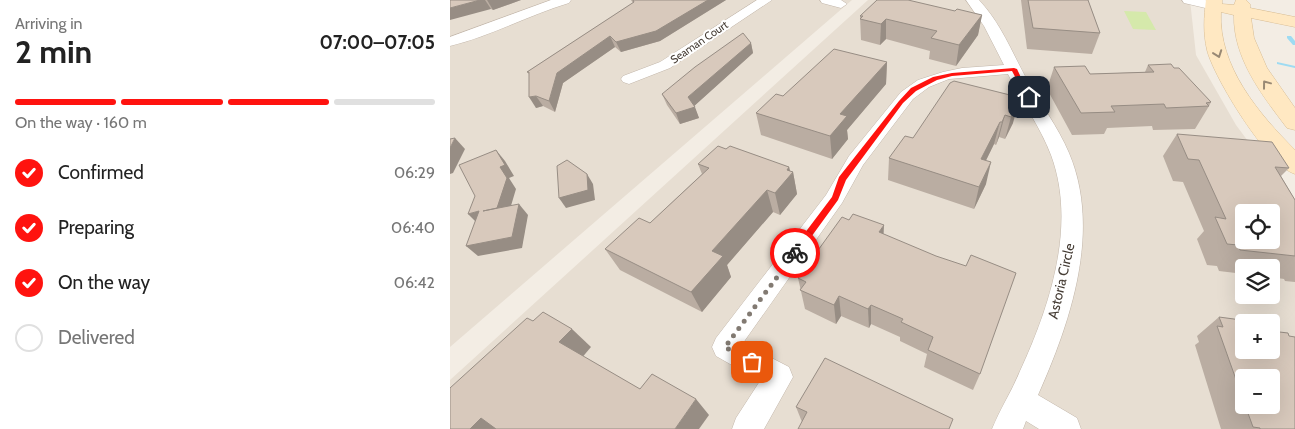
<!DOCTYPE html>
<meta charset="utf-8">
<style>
:root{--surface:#fff;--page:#f2f2f2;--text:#222;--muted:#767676;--line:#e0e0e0;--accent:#ff130f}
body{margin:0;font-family:Cabin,sans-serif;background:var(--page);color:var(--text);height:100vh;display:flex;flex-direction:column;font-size:19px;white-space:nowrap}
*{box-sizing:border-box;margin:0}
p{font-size:16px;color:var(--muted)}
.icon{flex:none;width:28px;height:28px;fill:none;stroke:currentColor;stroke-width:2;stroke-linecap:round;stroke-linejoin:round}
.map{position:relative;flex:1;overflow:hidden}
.drawer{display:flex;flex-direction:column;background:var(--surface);width:450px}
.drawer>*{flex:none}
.buttons{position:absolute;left:785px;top:204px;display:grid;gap:10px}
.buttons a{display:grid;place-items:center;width:45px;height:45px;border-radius:5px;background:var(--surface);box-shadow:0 5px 20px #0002;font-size:25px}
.pin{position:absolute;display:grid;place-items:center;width:42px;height:42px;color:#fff;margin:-21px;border-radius:10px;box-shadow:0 2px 8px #0006}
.courier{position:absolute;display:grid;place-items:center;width:50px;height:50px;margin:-25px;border:4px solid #ff130f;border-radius:50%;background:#fff;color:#222;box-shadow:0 1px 6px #0007}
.headline em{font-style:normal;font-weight:800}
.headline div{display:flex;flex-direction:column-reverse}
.headline{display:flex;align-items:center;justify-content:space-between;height:85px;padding:0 15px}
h1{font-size:32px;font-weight:800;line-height:38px}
.bar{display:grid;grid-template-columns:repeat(4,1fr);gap:8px 5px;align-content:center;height:60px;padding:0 15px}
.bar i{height:6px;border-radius:4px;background:var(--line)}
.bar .on{background:var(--accent)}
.bar p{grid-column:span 4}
ol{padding:0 15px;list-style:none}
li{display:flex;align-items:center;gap:15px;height:55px}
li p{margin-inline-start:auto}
li .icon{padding:5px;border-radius:50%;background:var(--accent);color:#fff;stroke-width:4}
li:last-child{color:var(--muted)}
li i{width:28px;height:28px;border:2px solid var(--line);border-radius:50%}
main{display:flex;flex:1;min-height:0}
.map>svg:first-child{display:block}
</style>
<main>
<section class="drawer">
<div class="headline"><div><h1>2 min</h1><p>Arriving in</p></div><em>07:00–07:05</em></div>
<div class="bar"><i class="on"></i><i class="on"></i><i class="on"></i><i></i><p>On the way · 160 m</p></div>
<ol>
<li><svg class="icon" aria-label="check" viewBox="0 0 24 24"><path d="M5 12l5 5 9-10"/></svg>Confirmed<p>06:29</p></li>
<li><svg class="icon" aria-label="check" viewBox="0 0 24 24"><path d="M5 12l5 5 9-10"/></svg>Preparing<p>06:40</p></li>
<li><svg class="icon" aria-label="check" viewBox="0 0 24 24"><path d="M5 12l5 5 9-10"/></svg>On the way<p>06:42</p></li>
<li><i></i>Delivered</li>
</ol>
</section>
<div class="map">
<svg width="845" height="429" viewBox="0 0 845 429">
<rect width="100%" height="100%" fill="#f3ede4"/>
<g fill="#e7ded2" fill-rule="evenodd">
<polygon points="0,0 402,0 0,347"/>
<path d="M 418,0 L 740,0 L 746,55 L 786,125 L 845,204 L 845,429 L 0,429 L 0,380 ZM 794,212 L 821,212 L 821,240 L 794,240 ZM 794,268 L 821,268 L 821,295 L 794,295 ZM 794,322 L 821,322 L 821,350 L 794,350 ZM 794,378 L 821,378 L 821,405 L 794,405 Z"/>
</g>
<polygon fill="#d5e9ab" points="674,11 696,12 706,30 683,29"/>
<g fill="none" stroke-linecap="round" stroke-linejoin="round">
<g fill="#9edbf2" fill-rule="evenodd">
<polygon points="837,36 841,36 845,41 845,45 843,45 837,38"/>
<polygon points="827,62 845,66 845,68 827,64"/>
</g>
<g stroke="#c2b6aa" stroke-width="1">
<g id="street">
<path d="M 101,0 L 121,0 L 119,3 C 79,15 41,36 0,46 L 0,37 Z"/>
<polygon points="307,0 322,0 220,68 179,84 173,82 171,79 173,76 210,62"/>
<polygon points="370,0 391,0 397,4 391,8 372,3"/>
<path d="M 516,0 L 529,0 C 550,22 562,52 576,78 C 590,103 608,127 619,153 C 652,231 620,323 588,395 L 627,418 L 631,429 L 589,429 L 576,421 L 573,429 L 542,429 C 550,409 562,391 570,371 C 600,306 627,225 601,155 C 590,126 571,101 558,74 L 499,79 L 479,87 L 463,99 L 413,165 L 392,203 L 293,343 L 339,367 L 343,377 L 314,429 L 282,429 L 286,418 L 310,381 L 266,356 L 262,347 L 266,338 L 376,195 L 399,156 L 451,92 L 468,80 L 493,72 L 512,68 L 554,65 L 534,26 Z"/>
<polygon points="732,0 755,0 769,3 770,6 764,10 734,3"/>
</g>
</g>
<g stroke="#d8bd94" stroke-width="1">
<path id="secondary" d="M 756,0 L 772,0 L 772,4 L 784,5 L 786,0 L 796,0 L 800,4 L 800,8 L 845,17 L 845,27 L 801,18 L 804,38 L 817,68 L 845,108 L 845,130 L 837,128 C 812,95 783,58 784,15 L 771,12 C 768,66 809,114 845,150 L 845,174 C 818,166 764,78 757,50 C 753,33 754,17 756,0 Z"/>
</g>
<use href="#street" fill="#fff" fill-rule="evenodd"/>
<use href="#secondary" fill="#ffe8c2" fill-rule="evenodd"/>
</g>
<g fill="#baada2" fill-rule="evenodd">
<polygon points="0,0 71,0 43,10 41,9"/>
<polygon points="181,0 276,0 210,41 171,52 165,47 113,83 105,112 93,106 86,108 79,74 77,72 183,3"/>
<polygon points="571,0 638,0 650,33 642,54 577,49"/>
<polygon points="505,11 532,15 528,35 506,66 479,59 480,51 436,39 430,45 411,40 410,16"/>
<polygon points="301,43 303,53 244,106 249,118 230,124 217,105 212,94"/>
<polygon points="437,62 436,84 397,130 398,139 382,159 311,135 306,113 333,96"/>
<polygon points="698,65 761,102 759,106 745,129 703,130 702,126 657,128 654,134 622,135 597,89 604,67 640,74 695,72"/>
<polygon points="564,96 563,99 563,123 555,139 549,137 546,145 544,144 536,160 536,184 524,209 438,180 439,158 463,138"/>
<polygon points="727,134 839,168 831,176 845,200 845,282 835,281 834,279 821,277 821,268 794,268 794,274 769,271 767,266 757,265 747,239 754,231 733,182 723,181 713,156"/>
<polygon points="276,149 339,167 340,171 343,172 347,194 330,215 323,212 277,265 281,277 252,312 170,270 155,249 200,223 252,174 248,164"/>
<polygon points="433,234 530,374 523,390 474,367 477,354 450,341 450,337 421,324 419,328 391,316 386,324 355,309 348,278"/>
<path d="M 769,317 L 794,350 L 839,336 L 845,429 L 771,429 L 745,345 L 749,342 L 747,336 ZM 794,378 L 821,405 L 794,405 Z"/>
<polygon points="346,407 499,429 352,422"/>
</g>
<g fill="#978d84">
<polygon points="30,0 35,0 41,9 0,20 0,8"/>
<polygon points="37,0 71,0 43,10"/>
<polygon points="258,0 276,0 210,41 171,52 166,42"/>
<polygon points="532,15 528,35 506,66 509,45"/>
<polygon points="436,19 436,39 430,45 431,24"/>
<polygon points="160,36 165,47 113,83 105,112 99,101 107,73"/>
<polygon points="301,43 303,53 242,108 245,107 249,118 230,124 226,113 238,97"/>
<polygon points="437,62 436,84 397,130 398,139 382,159 380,136 390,114"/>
<polygon points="86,96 93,106 86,108 79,97"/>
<polygon points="569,101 563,123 555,139 561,117"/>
<polygon points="555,115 549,137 546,145 552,122"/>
<polygon points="550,122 544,144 526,181 531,159"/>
<polygon points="5,138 15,149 3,173 0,174 0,148"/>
<polygon points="46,150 55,161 64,176 59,178 66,189 57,219 43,221 50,167"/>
<polygon points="541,162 536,184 524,209 529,187"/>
<polygon points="339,167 341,175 343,172 347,194 330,215 325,193 337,170"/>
<polygon points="137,174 143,184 145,200 116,208 109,198"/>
<polygon points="317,190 323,212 277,265 281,277 252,312 241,292 262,251"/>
<polygon points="69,204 78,215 72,248 28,256 16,246"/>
<polygon points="29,211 28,224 18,214"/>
<polygon points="434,225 433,247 429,232"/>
<polygon points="389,296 391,316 386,324 384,305"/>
<polygon points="421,305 421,324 419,328 418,309"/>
<polygon points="122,329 141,347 130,360 109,342"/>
<polygon points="246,399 259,415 249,429 225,429"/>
<polygon points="31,418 52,429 20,429"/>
</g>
<g fill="#d8c9bc" stroke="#978d84" fill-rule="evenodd">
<polygon points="0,0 30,0 0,8"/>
<polygon points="183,0 258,0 206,31 166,42 160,36 107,73 99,101 86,96 79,97 79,72 77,72 184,2"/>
<polygon points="427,0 458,0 505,11 507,9 532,15 509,45 481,38 487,31 436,19 431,24 410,19 413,16 410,16"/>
<polygon points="578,0 638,0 650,33 583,28"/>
<polygon points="293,33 301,43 238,97 245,107 226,113 212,94 245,67"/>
<polygon points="384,49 437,62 390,114 397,116 380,136 306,113 326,94 333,96"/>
<polygon points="721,64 724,68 729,68 761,102 756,103 759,106 716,108 714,104 661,106 665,112 631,113 604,67 635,66 640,74 704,72 698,65"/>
<polygon points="504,81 564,96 562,99 569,101 561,117 555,115 552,122 550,122 531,159 541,162 529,187 439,158 455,136 463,138 500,83"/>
<path d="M 727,134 L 822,142 L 839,168 L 825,167 L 845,200 L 845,256 L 790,250 L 788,245 L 777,244 L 765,217 L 776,219 L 749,160 L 738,159 ZM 794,212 L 821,212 L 821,240 L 794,240 Z"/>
<polygon points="5,138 0,148 0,139"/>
<polygon points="268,146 276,149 280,146 339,167 337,170 343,172 325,193 317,190 262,251 273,256 241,292 155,249 189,218 200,223 259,168 248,164"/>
<polygon points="46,150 55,165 50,167 57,178 47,208 33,211 69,204 62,237 16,246 29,211 18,214 25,196 9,165"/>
<polygon points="117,160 137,174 138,190 109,198 107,166"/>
<polygon points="403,214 434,225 429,232 486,256 516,266 521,255 566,273 530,374 478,350 483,337 451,322 453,319 421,305 418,309 389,296 384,305 350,290 356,282 348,278 392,217 399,220"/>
<polygon points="93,312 122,329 109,342 190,389 202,374 246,399 225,429 46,429 31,418 20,429 0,429 0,388 77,318 83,321"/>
<polygon points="769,317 806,322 794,322 794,350 821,350 821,331 838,333 839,336 845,337 845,429 810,429 810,428 803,427 795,405 821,405 821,378 794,378 794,402 767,326 773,327"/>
<polygon points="375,358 503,419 499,429 348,429 357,412 346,407"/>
</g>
<defs><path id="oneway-chevron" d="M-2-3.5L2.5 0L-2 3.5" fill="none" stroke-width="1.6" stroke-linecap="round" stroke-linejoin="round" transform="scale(1.25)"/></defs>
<g stroke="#998974">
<use href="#oneway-chevron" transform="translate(768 54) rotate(70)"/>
<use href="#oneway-chevron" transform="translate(816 84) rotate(-127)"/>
</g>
<polygon fill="#ff130f" points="564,68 567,69 581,99 577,99 562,71 502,76 487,80 466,91 453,103 396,180 388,200 348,255 342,255 342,250 382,197 389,177 449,101 461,88 483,77 502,73"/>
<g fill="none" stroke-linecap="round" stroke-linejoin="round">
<polyline stroke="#827a72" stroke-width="5" stroke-dasharray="0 9" points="302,362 275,347 345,253"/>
</g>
<g text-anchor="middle" stroke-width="4" stroke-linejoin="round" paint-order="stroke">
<g font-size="11" fill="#453c34" stroke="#fff">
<text transform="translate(249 42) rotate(-34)" y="4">Seaman Court</text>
</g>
<g font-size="14" fill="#453c34" stroke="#fff">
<text transform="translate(611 281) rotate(-77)" y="5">Astoria Circle</text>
</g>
</g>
</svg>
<div class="buttons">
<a><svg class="icon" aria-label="locate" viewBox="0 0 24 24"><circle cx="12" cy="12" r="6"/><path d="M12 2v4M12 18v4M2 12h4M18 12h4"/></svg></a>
<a><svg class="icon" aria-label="layers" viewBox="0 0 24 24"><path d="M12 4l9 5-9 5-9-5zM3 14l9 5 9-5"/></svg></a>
<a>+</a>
<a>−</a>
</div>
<div class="pin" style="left:302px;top:362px;background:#ea580c"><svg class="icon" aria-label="bag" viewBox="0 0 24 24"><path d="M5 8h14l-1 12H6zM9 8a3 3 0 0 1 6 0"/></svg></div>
<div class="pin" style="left:579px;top:97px;background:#1f2937"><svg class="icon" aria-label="home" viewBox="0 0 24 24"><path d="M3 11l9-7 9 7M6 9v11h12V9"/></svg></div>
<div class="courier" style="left:345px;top:253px"><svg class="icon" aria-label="bike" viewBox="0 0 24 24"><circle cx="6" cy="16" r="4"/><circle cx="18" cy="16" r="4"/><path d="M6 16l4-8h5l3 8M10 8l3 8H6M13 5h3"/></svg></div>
</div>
</main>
